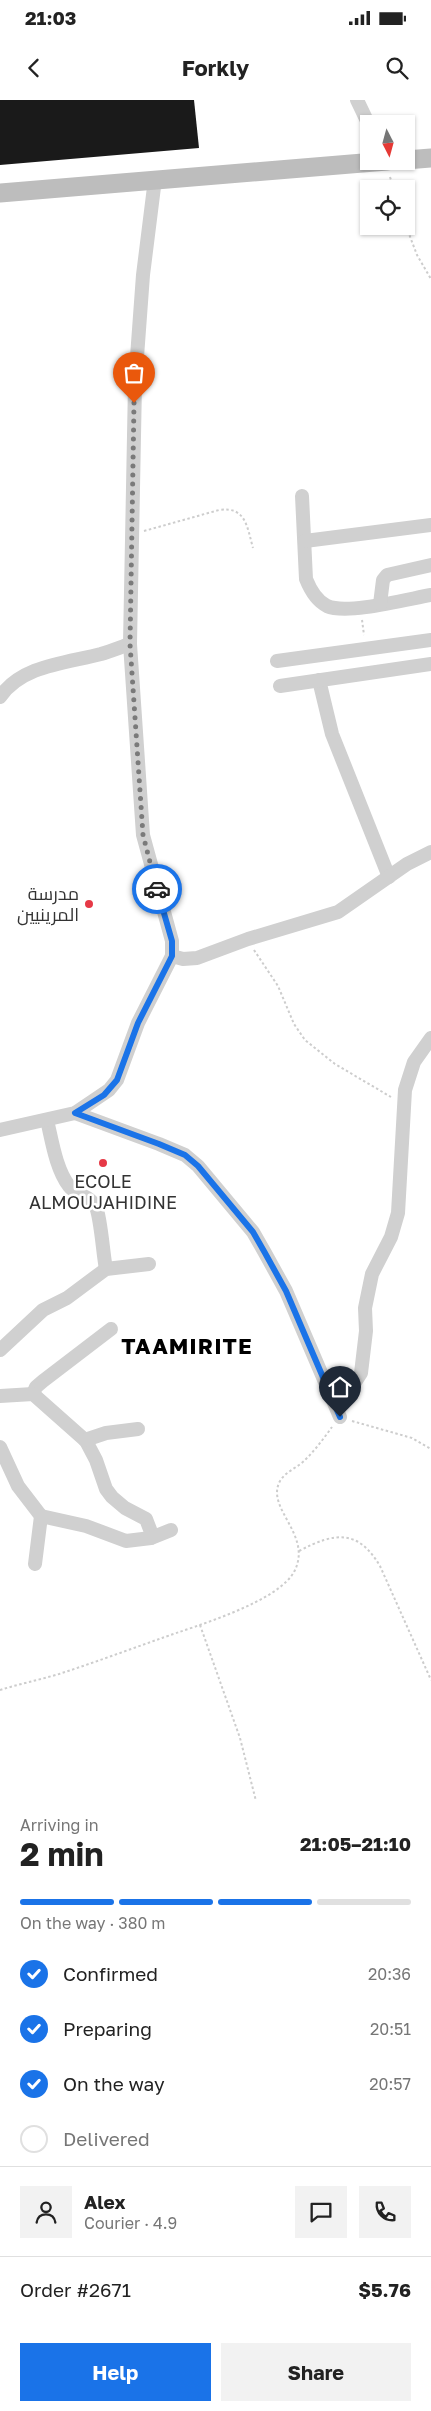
<!DOCTYPE html>
<meta charset="utf-8">
<style>
:root{--surface:#fff;--page:#f2f2f2;--text:#222;--muted:#767676;--line:#e0e0e0;--accent:#1a73e8}
body{margin:0;font-family:"Golos Text",Cairo,sans-serif;background:var(--page);color:var(--text);height:100vh;display:flex;flex-direction:column;font-size:19px;white-space:nowrap}
*{box-sizing:border-box;margin:0}
p{font-size:16px;color:var(--muted)}
.icon{flex:none;width:28px;height:28px;fill:none;stroke:currentColor;stroke-width:2;stroke-linecap:round;stroke-linejoin:round}
.map{position:relative;height:1701px;overflow:hidden}
.panel{display:flex;flex-direction:column;background:var(--surface);flex:1}
.panel>*{flex:none}
.needle{width:32px;rotate:174deg}
.buttons{position:absolute;left:360px;top:15px;display:grid;gap:10px}
.buttons a{display:grid;place-items:center;width:55px;height:55px;border-radius:0px;background:var(--surface);box-shadow:0 1px 4px #0004;font-size:25px}
.pin{position:absolute;display:grid;place-items:center;width:42px;height:42px;color:#fff;margin:-51px -21px;border-radius:50% 50% 50% 0;rotate:-45deg;box-shadow:0 0 5px #0007}
.pin .icon{rotate:45deg}
.courier{position:absolute;display:grid;place-items:center;width:50px;height:50px;margin:-25px;border:4px solid #1a73e8;border-radius:50%;background:#fff;color:#222;box-shadow:0 1px 6px #0007}
.overview em{font-style:normal;font-weight:700}
.overview div{display:flex;flex-direction:column-reverse}
.overview{display:flex;align-items:center;justify-content:space-between;height:85px;padding:0 20px}
h1{font-size:32px;font-weight:700;line-height:38px}
.bar{display:grid;grid-template-columns:repeat(4,1fr);gap:8px 5px;align-content:center;height:60px;padding:0 20px}
.bar i{height:6px;border-radius:4px;background:var(--line)}
.bar .selected{background:var(--accent)}
.bar p{grid-column:span 4}
.line{display:flex;align-items:center;gap:12px;padding:0 20px;border-top:1px solid var(--line)}
.line div{flex:1}
.round{display:grid;place-items:center;flex:none;width:52px;height:52px;border-radius:0px;background:var(--page)}
ol{padding:0 20px;list-style:none}
li{display:flex;align-items:center;gap:15px;height:55px}
li p{margin-inline-start:auto}
li .icon{padding:5px;border-radius:50%;background:var(--accent);color:#fff;stroke-width:4}
li:last-child{color:var(--muted)}
li i{width:28px;height:28px;border:2px solid var(--line);border-radius:50%}
.button{display:flex;gap:10px;margin-top:auto;padding:10px 20px}
.button a{flex:1;height:58px;border-radius:0px;background:var(--accent);color:#fff;font-size:20px;font-weight:700;line-height:58px;text-align:center}
.button a+a{background:var(--page);color:var(--text)}
.status{display:flex;justify-content:space-between;align-items:center;height:35px;padding:0 25px;background:var(--surface);direction:ltr}
.status svg{height:14px;fill:currentColor}
header{display:flex;justify-content:space-between;align-items:center;height:65px;padding:0 20px;background:var(--surface);font-size:22px;font-weight:700}
.map>svg:first-child{display:block}
</style>
<div class="status"><b>21:03</b><svg viewBox="0 0 49 12"><path d="M0 12V9h3v3zM5 12V6h3v6zM10 12V3h3v9zM15 12V0h3v12zM26 1h20v11H26zM47 4h2v5h-2z"/></svg></div>
<header><svg class="icon" aria-label="back" viewBox="0 0 24 24"><path d="M15 5l-7 7 7 7"/></svg>Forkly<svg class="icon" aria-label="search" viewBox="0 0 24 24"><circle cx="10" cy="10" r="6"/><path d="M15 15l6 6"/></svg></header>
<div class="map">
<svg width="431" height="1701" viewBox="0 0 431 1701">
<rect width="100%" height="100%" fill="#fff"/>
<polygon fill="#1a1a1a" points="0,0 194,0 199,48 0,65"/>
<g fill="none" stroke-linecap="round" stroke-linejoin="round">
<g stroke="#cdcdcd" stroke-width="2" stroke-dasharray="2.5 2.5" stroke-linecap="butt">
<polyline points="390,77 394,89"/>
<polyline points="406,126 417,155 431,179"/>
<path d="M 144,431 L 219,410 C 246,406 247,427 253,448"/>
<polyline points="362,520 364,535"/>
<polyline points="254,850 278,886 294,924 305,940 335,964 391,997"/>
<polyline points="352,1321 412,1338 431,1349"/>
<path d="M 299,1451 C 335,1432 358,1429 380,1466 L 431,1580"/>
<polyline points="200,1525 240,1638 256,1701"/>
<path d="M 0,1590 C 19,1584 39,1580 59,1574 C 93,1563 128,1550 162,1538 C 195,1526 280,1502 295,1470 C 312,1434 265,1408 280,1381 C 286,1371 299,1367 306,1359 C 316,1349 324,1338 332,1327"/>
</g>
<g stroke="#d0d0d0" stroke-width="14">
<polyline points="357,0 369,25"/>
<path d="M 302,396 L 306,479 C 310,489 317,501 327,506 C 347,515 408,499 431,495"/>
<polyline points="305,441 431,425"/>
<polyline points="380,504 383,480 387,475 431,465"/>
<polyline points="277,561 431,540"/>
<polyline points="319,580 332,634 389,777"/>
<polyline points="280,586 431,564"/>
<path d="M 0,597 C 22,565 67,563 101,554 C 111,551 121,547 130,544"/>
<polyline points="172,856 183,859 197,858 248,839 338,812 407,764 431,752"/>
<polyline points="75,1013 159,1044 185,1055 198,1066 253,1132 265,1153 286,1191 340,1317"/>
<path d="M 47,1020 C 52,1041 56,1069 69,1086 C 76,1096 90,1095 96,1107 C 101,1119 103,1154 106,1169"/>
<polyline points="0,1030 75,1013 109,990 117,980 138,923 172,856 172,841 143,735 130,544 135,284 143,175 155,79"/>
<polyline points="0,1250 43,1210 67,1198 106,1169 149,1164"/>
<polyline points="33,1294 36,1287 43,1281 111,1229"/>
<polyline points="0,1296 33,1294 86,1341 96,1360 106,1389 112,1397 125,1408 146,1419 151,1432 151,1438"/>
<polyline points="333,1300 348,1293 361,1273 366,1231 365,1208 372,1174 391,1137 398,1113 405,990 414,962 431,938"/>
<polyline points="85,1340 106,1333 138,1329"/>
<polyline points="0,1347 18,1386 41,1416 35,1464"/>
<polyline points="41,1416 86,1426 126,1441 151,1438 171,1430"/>
</g>
<g stroke="#bdbdbd" stroke-width="19">
<polyline points="406,60 431,58"/>
<polyline points="0,93 387,61"/>
</g>
</g>
<g fill="none" stroke-linecap="round" stroke-linejoin="round">
<polyline stroke="#7a7a7a" stroke-width="5" stroke-dasharray="0 9" points="134,303 130,544 143,735 157,789"/>
<polyline stroke="#1a73e8" stroke-width="6" points="157,789 172,841 172,856 138,923 117,980 104,995 75,1013 159,1044 185,1055 198,1066 253,1132 265,1153 286,1191 340,1317"/>
</g>
<g fill="#e63946" stroke="#fff" stroke-width="2">
<circle cx="89" cy="804" r="5"/>
<circle cx="103" cy="1063" r="5"/>
</g>
<g text-anchor="middle" stroke-width="5" stroke-linejoin="round" paint-order="stroke">
<g font-size="18" fill="#333" stroke="#fff" text-anchor="end">
<text x="79" y="800">مدرسة<tspan x="79" dy="21">المرينيين</tspan></text>
<text x="103" y="1088" text-anchor="middle">ECOLE<tspan x="103" dy="21">ALMOUJAHIDINE</tspan></text>
</g>
<g font-size="22" font-weight="bold" letter-spacing="1" fill="#000" stroke="#fff">
<text x="187" y="1254">TAAMIRITE</text>
</g>
</g>
</svg>
<div class="buttons">
<a><svg class="needle" viewBox="-14 -14 28 28"><path d="M0-13l5 13h-10z" fill="#e53935"/><path d="M0 13l5-13h-10z" fill="#767676"/></svg></a>
<a><svg class="icon" aria-label="locate" viewBox="0 0 24 24"><circle cx="12" cy="12" r="6"/><path d="M12 2v4M12 18v4M2 12h4M18 12h4"/></svg></a>
</div>
<div class="pin" style="left:134px;top:303px;background:#ea580c"><svg class="icon" aria-label="bag" viewBox="0 0 24 24"><path d="M5 8h14l-1 12H6zM9 8a3 3 0 0 1 6 0"/></svg></div>
<div class="pin" style="left:340px;top:1317px;background:#1f2937"><svg class="icon" aria-label="home" viewBox="0 0 24 24"><path d="M3 11l9-7 9 7M6 9v11h12V9"/></svg></div>
<div class="courier" style="left:157px;top:789px"><svg class="icon" aria-label="car" viewBox="0 0 24 24"><path d="M5 17H2v-5l4-1 3-4h7l3 4 3 1v5h-3M9 17h6M6 11h13"/><circle cx="7" cy="17" r="2"/><circle cx="17" cy="17" r="2"/></svg></div>
</div>
<section class="panel">
<div class="overview"><div><h1>2 min</h1><p>Arriving in</p></div><em>21:05–21:10</em></div>
<div class="bar"><i class="selected"></i><i class="selected"></i><i class="selected"></i><i></i><p>On the way · 380 m</p></div>
<ol>
<li><svg class="icon" aria-label="check" viewBox="0 0 24 24"><path d="M5 12l5 5 9-10"/></svg>Confirmed<p>20:36</p></li>
<li><svg class="icon" aria-label="check" viewBox="0 0 24 24"><path d="M5 12l5 5 9-10"/></svg>Preparing<p>20:51</p></li>
<li><svg class="icon" aria-label="check" viewBox="0 0 24 24"><path d="M5 12l5 5 9-10"/></svg>On the way<p>20:57</p></li>
<li><i></i>Delivered</li>
</ol>
<div class="line" style="height:90px"><a class="round"><svg class="icon" aria-label="person" viewBox="0 0 24 24"><circle cx="12" cy="8" r="4"/><path d="M4 21q1-7 8-7t8 7"/></svg></a><div><b>Alex</b><p>Courier · 4.9</p></div><a class="round"><svg class="icon" aria-label="chat" viewBox="0 0 24 24"><path d="M4 5h16v11H9l-5 4z"/></svg></a><a class="round"><svg class="icon" aria-label="phone" viewBox="0 0 24 24"><path d="M5 4h4l2 5-3 2q2 4 5 5l2-3 5 2v4C11 20 4 13 5 4z"/></svg></a></div>
<div class="line" style="height:65px"><div>Order #2671</div><b>$5.76</b></div>
<div class="button"><a>Help</a><a>Share</a></div>
</section>
